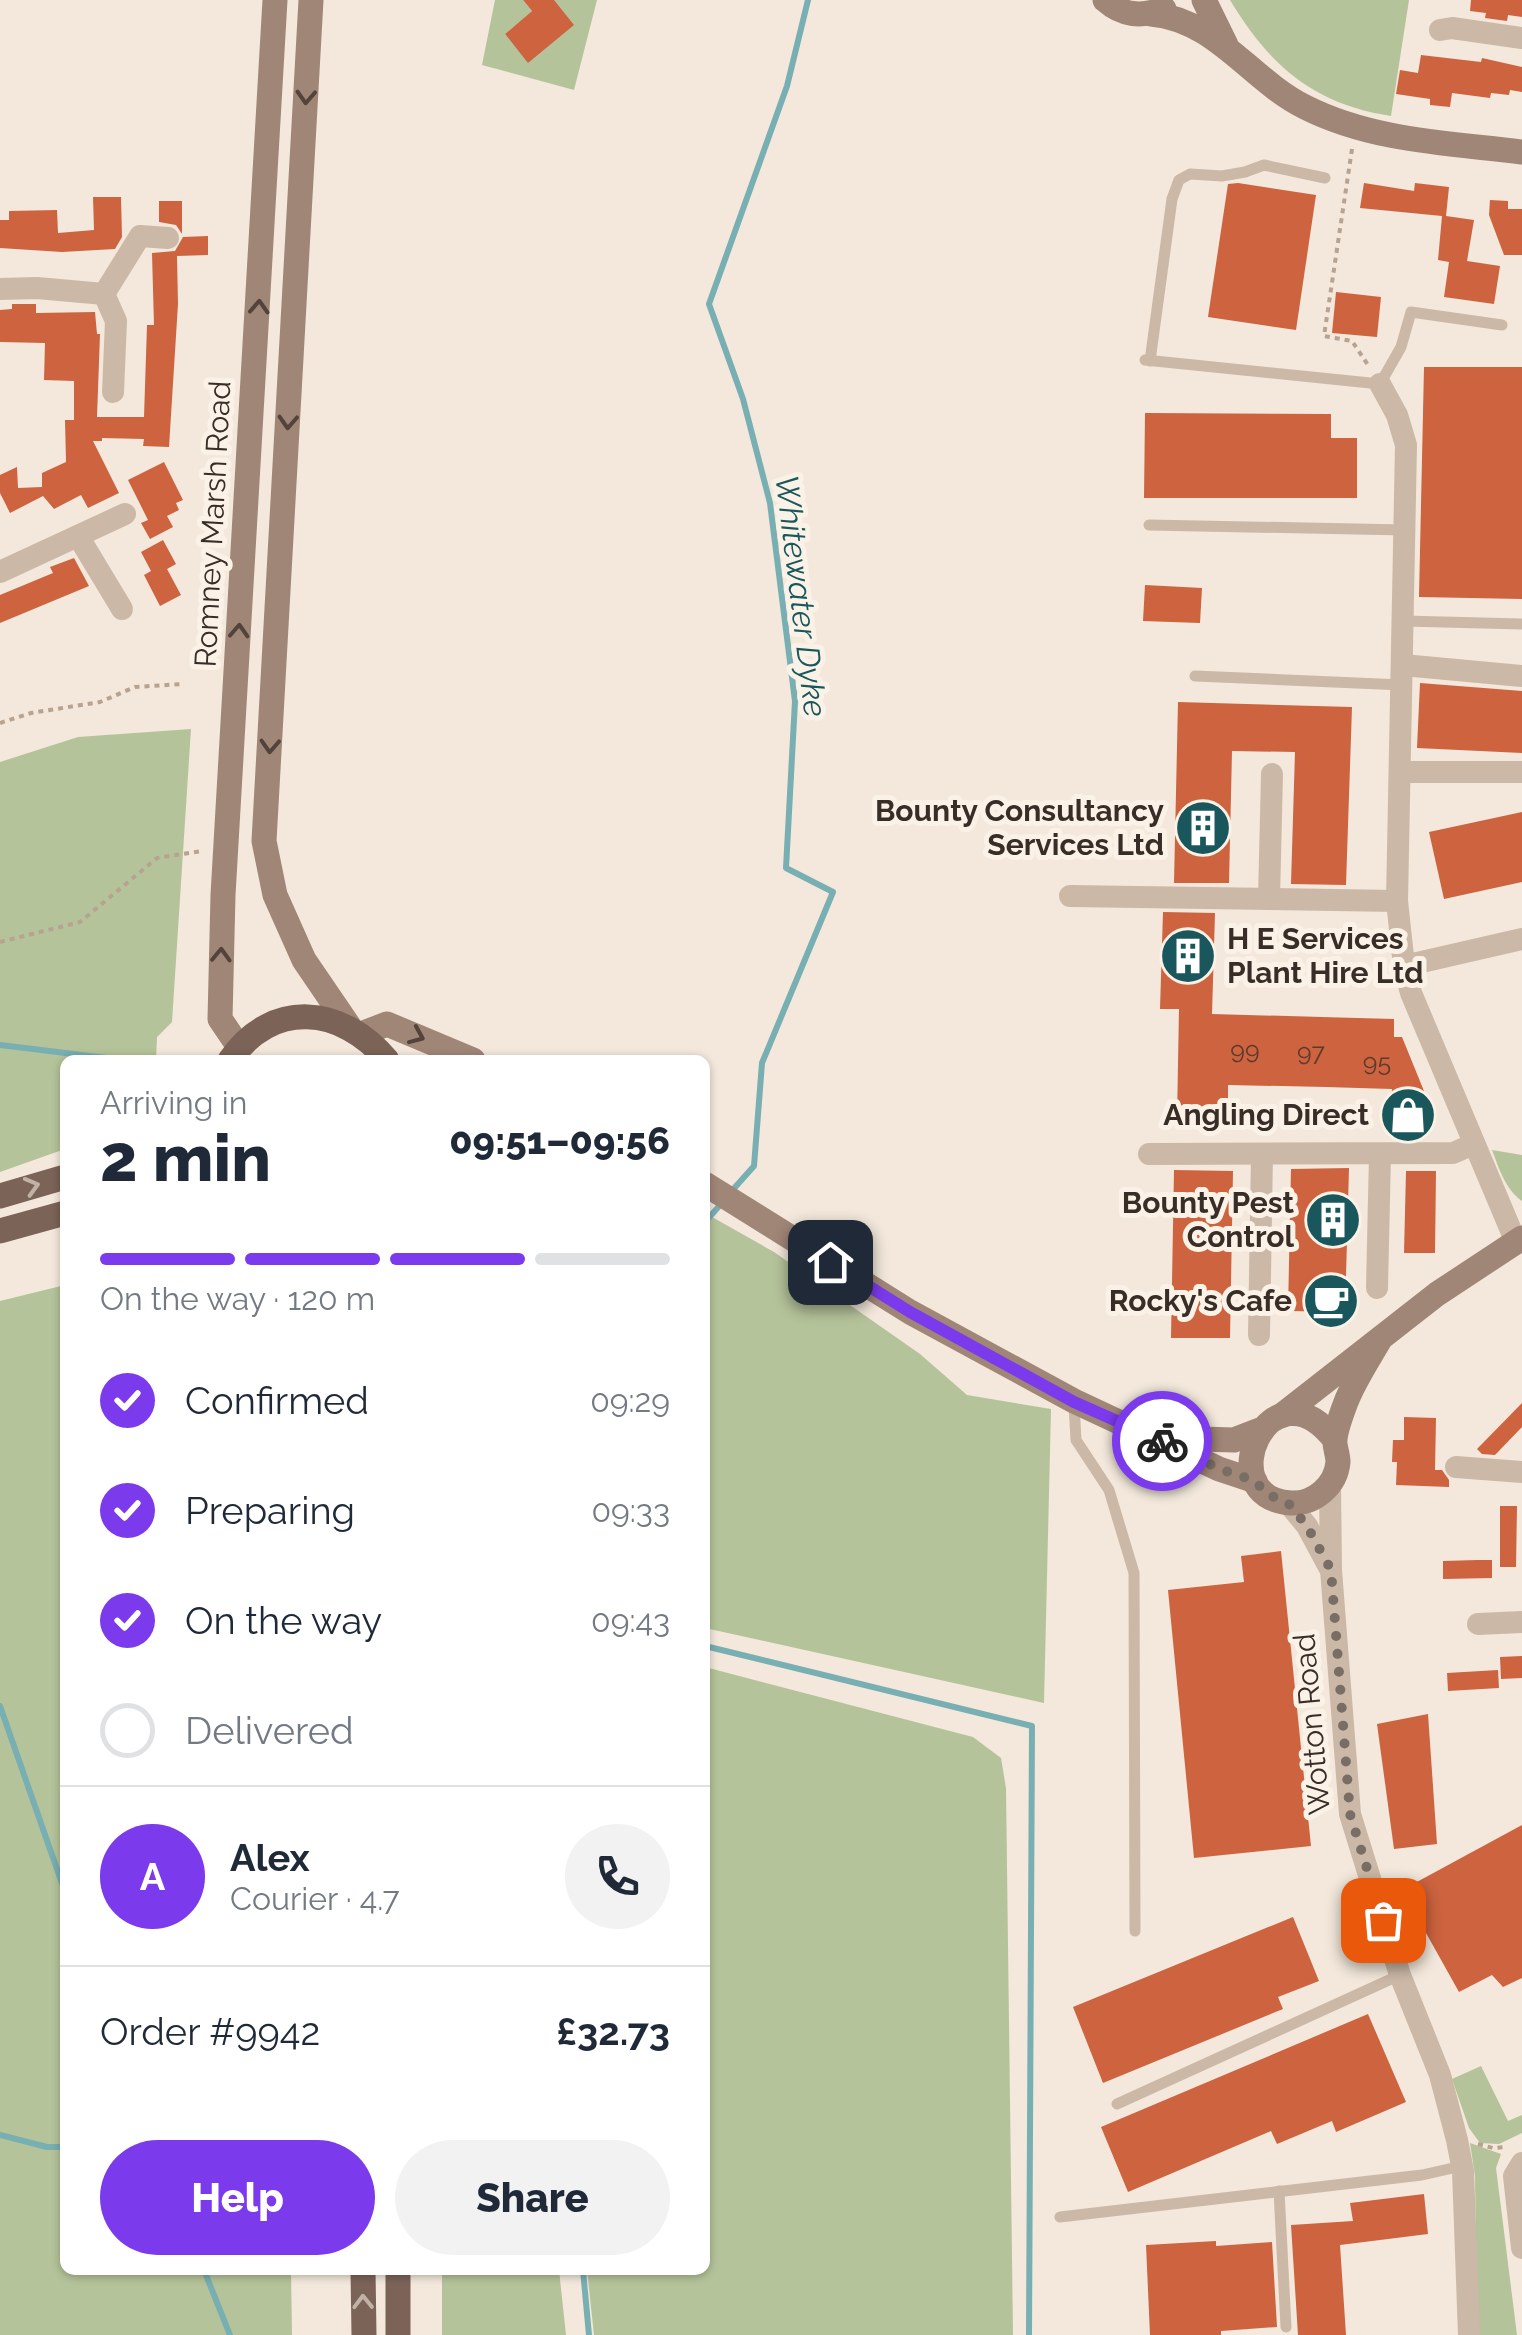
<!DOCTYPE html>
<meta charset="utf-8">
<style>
:root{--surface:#fff;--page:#f2f2f3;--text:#1f2937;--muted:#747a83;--line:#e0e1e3;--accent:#7c3aed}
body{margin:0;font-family:Raleway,sans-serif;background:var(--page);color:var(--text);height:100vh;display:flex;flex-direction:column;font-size:38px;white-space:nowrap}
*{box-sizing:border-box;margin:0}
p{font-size:32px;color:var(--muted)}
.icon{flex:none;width:55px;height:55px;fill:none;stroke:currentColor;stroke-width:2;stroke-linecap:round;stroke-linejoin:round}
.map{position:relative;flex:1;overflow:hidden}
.details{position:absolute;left:60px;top:1055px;width:650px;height:1220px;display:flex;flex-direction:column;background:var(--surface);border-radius:15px;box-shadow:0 2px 8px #0004}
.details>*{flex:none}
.pin{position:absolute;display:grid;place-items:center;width:85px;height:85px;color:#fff;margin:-42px;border-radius:20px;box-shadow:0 5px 15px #0006}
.courier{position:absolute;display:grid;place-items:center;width:100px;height:100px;margin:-50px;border:8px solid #7c3aed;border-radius:50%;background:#fff;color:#222;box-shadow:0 2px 12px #0007}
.overview em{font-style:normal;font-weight:800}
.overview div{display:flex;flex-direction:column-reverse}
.overview{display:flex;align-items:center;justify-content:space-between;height:170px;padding:0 40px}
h1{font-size:65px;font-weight:800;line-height:75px}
.bar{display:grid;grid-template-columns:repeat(4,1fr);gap:15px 10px;align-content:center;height:120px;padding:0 40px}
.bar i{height:12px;border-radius:8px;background:var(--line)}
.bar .active{background:var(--accent)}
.bar p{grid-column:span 4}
.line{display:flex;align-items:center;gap:25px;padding:0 40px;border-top:2px solid var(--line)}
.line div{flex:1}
.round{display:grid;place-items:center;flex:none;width:105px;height:105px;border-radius:52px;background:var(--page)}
ol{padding:0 40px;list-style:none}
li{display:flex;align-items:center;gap:30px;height:110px}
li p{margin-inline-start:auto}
li .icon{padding:10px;border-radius:50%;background:var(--accent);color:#fff;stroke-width:4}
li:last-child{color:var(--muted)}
li i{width:55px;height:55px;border:5px solid var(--line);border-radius:50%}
.action{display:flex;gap:20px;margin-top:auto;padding:20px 40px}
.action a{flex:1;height:115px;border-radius:60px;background:var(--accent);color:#fff;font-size:40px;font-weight:800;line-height:115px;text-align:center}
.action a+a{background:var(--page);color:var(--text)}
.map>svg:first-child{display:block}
</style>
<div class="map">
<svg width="1522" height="2335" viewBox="0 0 1522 2335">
<rect width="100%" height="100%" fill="#f3e8db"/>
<g fill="#b5c39a">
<polygon points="495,0 523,0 532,11 505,34 528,62 554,0 597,0 574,90 482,65"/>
<path d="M 1230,0 L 1409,0 L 1391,116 C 1313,104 1269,65 1230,0 Z"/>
<polygon points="191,729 172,1022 157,1037 156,1060 65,1060 65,1149 0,1172 0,762 78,737"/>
<path d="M 1492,1150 L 1522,1155 L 1522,1201 C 1505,1189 1499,1168 1492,1150 Z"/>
<polygon points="705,1213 774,1252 920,1354 967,1395 1051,1409 1044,1703 705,1628"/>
<polygon points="65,1285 65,2270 291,2270 292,2335 0,2335 0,1301"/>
<polygon points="705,1667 973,1737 1001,1758 1006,1788 1013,2335 594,2335 587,2270 705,2270"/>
<polygon points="1481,2066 1508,2121 1522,2115 1522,2133 1499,2144 1480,2143 1469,2128 1452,2079"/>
<polygon points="1470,2143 1501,2154 1496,2168 1517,2335 1477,2335 1475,2176"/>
<polygon points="442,2270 559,2270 566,2335 442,2335"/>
</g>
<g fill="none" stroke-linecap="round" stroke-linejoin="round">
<g stroke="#78afb2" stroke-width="6">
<polyline points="0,1045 123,1060"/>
<polyline points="729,1194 754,1166 762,1063 833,892 786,868 795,701 770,503 743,399 709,304 787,86 808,0"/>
<polyline points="705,1222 721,1204"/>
<polyline points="705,1646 1032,1726 1029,2335"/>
<polyline points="0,1706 65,1892"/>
<polyline points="0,2135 47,2147 65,2147"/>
<polyline points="204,2270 230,2335"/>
<polyline points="583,2270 589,2335"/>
</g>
</g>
<g fill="#cd633f">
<polygon points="523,0 554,0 574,25 528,63 505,34 532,11"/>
<polygon points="1471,0 1522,0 1522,17 1508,15 1507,21 1485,18 1486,13 1470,11"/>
<polygon points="1421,55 1481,62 1482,58 1522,67 1522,92 1510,90 1509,95 1491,93 1490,98 1452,93 1450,107 1430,105 1430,99 1396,94 1400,70 1418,73"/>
<polygon points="1238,183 1316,195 1296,330 1208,317 1228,184"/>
<polygon points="1364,183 1414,191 1415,183 1449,187 1446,216 1474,220 1467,261 1500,266 1494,304 1444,297 1449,262 1438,260 1442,216 1360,208"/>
<polygon points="93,197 121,197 122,237 115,249 62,252 0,248 0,220 9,220 9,211 57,210 58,233 94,230"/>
<polygon points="1490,200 1508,201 1508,209 1522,209 1522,255 1504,255 1489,215"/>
<polygon points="159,201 182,201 182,234 176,225 159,222"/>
<polygon points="208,236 208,255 177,256 178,304 169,447 143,446 144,439 102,438 102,441 93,441 119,493 88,508 81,495 54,509 43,496 10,513 0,493 0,475 17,467 18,488 42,487 42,473 66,462 65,420 74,420 74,381 44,380 45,343 0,342 0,310 12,309 12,304 36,304 36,313 95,312 97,334 100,334 97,417 144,417 147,325 154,325 152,253 175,251 183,237"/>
<polygon points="1336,292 1381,297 1377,337 1332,333"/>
<polygon points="1424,367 1522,367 1522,599 1419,597"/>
<polygon points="1145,413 1331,414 1331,438 1357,438 1357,498 1144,498"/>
<polygon points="164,462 183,500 176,503 179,510 167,516 173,527 150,539 141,523 148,520 128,480"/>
<polygon points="163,540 176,564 167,569 181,595 160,606 144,575 151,571 141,552"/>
<polygon points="74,558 89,586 0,623 0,595 53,573 50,567"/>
<polygon points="1145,585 1202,588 1200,623 1143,621"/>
<polygon points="1420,683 1522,691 1522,753 1417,748"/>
<polygon points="1178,702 1352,707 1346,885 1291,884 1295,752 1232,751 1229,883 1174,883"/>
<polygon points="1522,812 1522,882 1444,899 1429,832"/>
<polygon points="1163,912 1215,913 1212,1014 1394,1019 1394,1037 1402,1037 1424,1091 1423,1125 1390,1124 1392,1089 1326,1087 1228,1085 1228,1121 1177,1119 1179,1009 1160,1009"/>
<polygon points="1349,1168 1345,1312 1288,1311 1291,1169"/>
<polygon points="1174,1170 1233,1171 1230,1338 1171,1338"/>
<polygon points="1406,1171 1436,1171 1435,1253 1404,1253"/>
<polygon points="1522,1403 1522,1427 1495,1455 1482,1454 1477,1449"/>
<polygon points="1404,1417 1436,1418 1435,1470 1442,1470 1449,1480 1449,1487 1396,1485 1397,1462 1392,1462 1393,1440 1404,1440"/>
<polygon points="1500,1506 1517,1506 1516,1567 1500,1567"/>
<polygon points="1281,1551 1311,1846 1194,1858 1168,1590 1244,1582 1241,1556"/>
<polygon points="1477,1560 1492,1560 1492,1578 1443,1579 1443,1561"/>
<polygon points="1522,1656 1522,1678 1501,1679 1500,1657"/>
<polygon points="1498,1670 1499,1688 1448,1691 1447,1673"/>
<polygon points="1428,1714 1437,1844 1394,1849 1377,1724"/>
<polygon points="1522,1825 1522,1978 1503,1987 1492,1975 1459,1992 1402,1890"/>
<polygon points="1293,1917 1319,1981 1278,1997 1283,2009 1103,2083 1073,2007"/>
<polygon points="1368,2014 1406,2102 1336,2132 1332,2121 1277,2144 1271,2131 1128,2192 1101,2127"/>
<polygon points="1424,2194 1428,2234 1340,2245 1346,2335 1298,2335 1291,2225 1353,2221 1350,2203"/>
<polygon points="1216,2241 1216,2246 1272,2242 1277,2327 1221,2331 1221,2335 1150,2335 1146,2245"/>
</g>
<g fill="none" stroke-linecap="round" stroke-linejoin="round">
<g stroke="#b8a290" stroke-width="4" stroke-dasharray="5 5" stroke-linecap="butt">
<polyline points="1352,149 1324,336 1352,341 1368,365"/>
<polyline points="0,723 31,713 100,702 135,687 183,684"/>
<polyline points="0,942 80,922 157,858 202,851"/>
<polyline points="1478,2144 1493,2148 1507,2147"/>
</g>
<g stroke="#ccb8a6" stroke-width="11">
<polyline points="1145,360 1380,384 1401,347 1411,312 1502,325"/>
<polyline points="1150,361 1172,199 1179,180 1190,174 1222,176 1245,172 1264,165 1325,178"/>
<polyline points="1149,525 1405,530"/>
<polyline points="1404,621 1522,624"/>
<polyline points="1195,676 1403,685"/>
<polyline points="1074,1404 1076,1440 1109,1490 1134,1573 1135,1931"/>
<polyline points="1117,2104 1400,1975"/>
<polyline points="1279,2191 1286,2327"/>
<polyline points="1060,2217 1422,2175 1462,2166"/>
</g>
<g stroke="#ccb8a6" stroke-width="22">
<polyline points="1440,30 1452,28 1522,38"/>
<polyline points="0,289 37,288 104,294 116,321 113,392"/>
<polyline points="104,294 140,236 168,238"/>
<polyline points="1380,384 1397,415 1406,445 1397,901 1404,966 1411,993 1515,1240"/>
<polyline points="78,536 122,609"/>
<polyline points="0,572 125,514"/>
<polyline points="1403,665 1522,676"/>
<polyline points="1401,772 1522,772"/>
<polyline points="1070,896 1397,901"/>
<polyline points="1269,899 1272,774"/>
<polyline points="1404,966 1522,939"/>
<polyline points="1149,1154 1453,1153 1474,1144"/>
<polyline points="1377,1288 1380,1154"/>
<polyline points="1259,1335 1262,1154"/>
<polyline points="1456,1467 1522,1472"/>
<polyline points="1330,1486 1331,1570 1350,1814 1400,1975 1440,2075 1457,2140 1463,2171 1469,2335"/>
<polyline points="1288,1503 1307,1526 1329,1567"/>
<polyline points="1478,1624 1522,1622"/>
<polyline points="1522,2163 1514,2176 1522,2248"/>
</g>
<g stroke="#a08677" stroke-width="25">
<polyline points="311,0 264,841 275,895 304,960 349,1026"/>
<path d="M 1105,0 C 1123,16 1141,17 1164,9"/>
<polyline points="1204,0 1226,45"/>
<path d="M 1151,14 C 1217,20 1249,79 1305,107 C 1372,141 1449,143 1522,152"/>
<polyline points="361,1034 387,1024 473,1060"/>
<polyline points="239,1047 220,1019 223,895 275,0"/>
<polyline points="705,1184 910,1312 1074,1401 1219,1469 1255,1481"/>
<polyline points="1281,1416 1437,1294 1522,1238"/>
<polyline points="1166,1438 1234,1440 1260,1430"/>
<path d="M 1335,1440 C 1270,1356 1208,1498 1291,1503 C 1315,1504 1336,1485 1338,1462 C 1338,1454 1334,1446 1335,1439 C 1336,1428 1342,1413 1346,1402 C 1354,1381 1368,1360 1379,1341"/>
</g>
<g stroke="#7b6357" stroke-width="25">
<path d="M 230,1060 C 272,999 342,1006 387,1060"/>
<polyline points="0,1196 65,1177"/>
<polyline points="0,1231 65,1213"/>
<polyline points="363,2270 364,2335"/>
<polyline points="398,2270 398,2335"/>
</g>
</g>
<defs><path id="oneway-chevron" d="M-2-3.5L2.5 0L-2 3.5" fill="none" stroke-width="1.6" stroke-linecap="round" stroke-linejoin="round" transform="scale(2.5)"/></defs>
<g stroke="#52433b">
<use href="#oneway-chevron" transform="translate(306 97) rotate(93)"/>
<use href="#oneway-chevron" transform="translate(259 307) rotate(-87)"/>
<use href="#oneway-chevron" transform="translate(288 422) rotate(93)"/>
<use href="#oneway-chevron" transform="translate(239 631) rotate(-87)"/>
<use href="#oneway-chevron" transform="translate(270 746) rotate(93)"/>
<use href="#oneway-chevron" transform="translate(221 955) rotate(-88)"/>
<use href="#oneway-chevron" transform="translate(417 1036) rotate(23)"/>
</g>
<g stroke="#c1b2a6">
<use href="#oneway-chevron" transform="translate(32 1186) rotate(-16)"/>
<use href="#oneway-chevron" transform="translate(363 2302) rotate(-91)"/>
</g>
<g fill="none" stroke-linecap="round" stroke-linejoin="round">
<polyline stroke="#796e66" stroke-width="10" stroke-dasharray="0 18" points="1162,1441 1220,1469 1255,1481 1267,1494 1288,1503 1307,1526 1331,1570 1350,1814 1383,1920"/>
<polyline stroke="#7c3aed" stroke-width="12" points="830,1262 910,1312 1074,1402 1162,1441"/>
</g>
<defs>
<g id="building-disc" transform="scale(2.875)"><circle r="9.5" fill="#1a575c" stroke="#fbf2e7"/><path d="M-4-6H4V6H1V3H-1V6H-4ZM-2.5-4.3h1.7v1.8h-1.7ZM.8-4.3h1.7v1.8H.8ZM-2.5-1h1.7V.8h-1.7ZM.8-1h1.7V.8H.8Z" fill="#fff"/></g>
<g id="shop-disc" transform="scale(2.875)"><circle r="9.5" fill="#1a575c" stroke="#fbf2e7"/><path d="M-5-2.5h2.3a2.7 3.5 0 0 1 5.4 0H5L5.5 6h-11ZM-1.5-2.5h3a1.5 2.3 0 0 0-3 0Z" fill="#fff"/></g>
<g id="cafe-disc" transform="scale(2.875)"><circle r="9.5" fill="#1a575c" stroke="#fbf2e7"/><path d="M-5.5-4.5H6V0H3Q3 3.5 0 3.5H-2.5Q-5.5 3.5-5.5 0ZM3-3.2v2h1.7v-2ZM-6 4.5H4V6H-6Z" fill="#fff"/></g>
</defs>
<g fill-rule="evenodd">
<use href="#building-disc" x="1203" y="828"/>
<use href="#building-disc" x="1188" y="956"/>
<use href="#shop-disc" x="1408" y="1115"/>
<use href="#building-disc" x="1333" y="1220"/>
<use href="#cafe-disc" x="1331" y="1301"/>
</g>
<g text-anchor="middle" stroke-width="10" stroke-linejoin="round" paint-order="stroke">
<g font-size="25" fill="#5d3a2d">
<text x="1245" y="1059">99</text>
<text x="1311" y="1061">97</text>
<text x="1377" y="1071">95</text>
</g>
<g font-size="30" fill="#382d27" stroke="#fbf2e7">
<text transform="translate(213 524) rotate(-87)" y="10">Romney Marsh Road</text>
<text transform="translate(1312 1724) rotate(-95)" y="10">Wotton Road</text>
</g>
<g font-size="30" font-weight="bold" fill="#382d27" stroke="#fbf2e7" text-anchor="end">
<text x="1164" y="821">Bounty Consultancy<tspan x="1164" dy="34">Services Ltd</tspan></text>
<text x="1227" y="949" text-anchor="start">H E Services<tspan x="1227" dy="34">Plant Hire Ltd</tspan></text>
<text x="1369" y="1125">Angling Direct</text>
<text x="1294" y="1213">Bounty Pest<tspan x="1294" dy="34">Control</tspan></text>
<text x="1292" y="1311">Rocky's Cafe</text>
</g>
<g font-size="32" font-style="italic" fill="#1a575c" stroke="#fbf2e7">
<text transform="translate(801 596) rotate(83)" y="11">Whitewater Dyke</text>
</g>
</g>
</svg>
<div class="pin" style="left:1383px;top:1920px;background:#ea580c"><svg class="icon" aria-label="bag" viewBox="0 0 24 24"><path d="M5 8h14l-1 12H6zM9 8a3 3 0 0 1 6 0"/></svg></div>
<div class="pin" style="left:830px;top:1262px;background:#1f2937"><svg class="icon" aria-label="home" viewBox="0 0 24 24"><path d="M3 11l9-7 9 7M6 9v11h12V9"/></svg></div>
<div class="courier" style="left:1162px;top:1441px"><svg class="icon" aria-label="bike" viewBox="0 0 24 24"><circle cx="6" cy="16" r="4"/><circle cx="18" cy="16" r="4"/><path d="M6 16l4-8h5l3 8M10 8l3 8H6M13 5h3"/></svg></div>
<section class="details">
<div class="overview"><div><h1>2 min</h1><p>Arriving in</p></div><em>09:51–09:56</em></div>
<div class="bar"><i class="active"></i><i class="active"></i><i class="active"></i><i></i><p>On the way · 120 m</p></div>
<ol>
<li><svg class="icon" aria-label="check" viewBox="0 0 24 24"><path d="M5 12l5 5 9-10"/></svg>Confirmed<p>09:29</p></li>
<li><svg class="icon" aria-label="check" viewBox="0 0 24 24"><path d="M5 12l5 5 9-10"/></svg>Preparing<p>09:33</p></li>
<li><svg class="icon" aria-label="check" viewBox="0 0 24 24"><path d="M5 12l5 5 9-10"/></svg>On the way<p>09:43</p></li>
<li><i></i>Delivered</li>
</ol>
<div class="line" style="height:180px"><b class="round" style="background:var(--accent);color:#fff">A</b><div><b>Alex</b><p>Courier · 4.7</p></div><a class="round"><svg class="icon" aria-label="phone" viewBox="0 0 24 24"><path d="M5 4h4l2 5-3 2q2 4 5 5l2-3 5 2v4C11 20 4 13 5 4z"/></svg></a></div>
<div class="line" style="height:130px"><div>Order #9942</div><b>£32.73</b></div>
<div class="action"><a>Help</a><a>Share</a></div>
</section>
</div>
